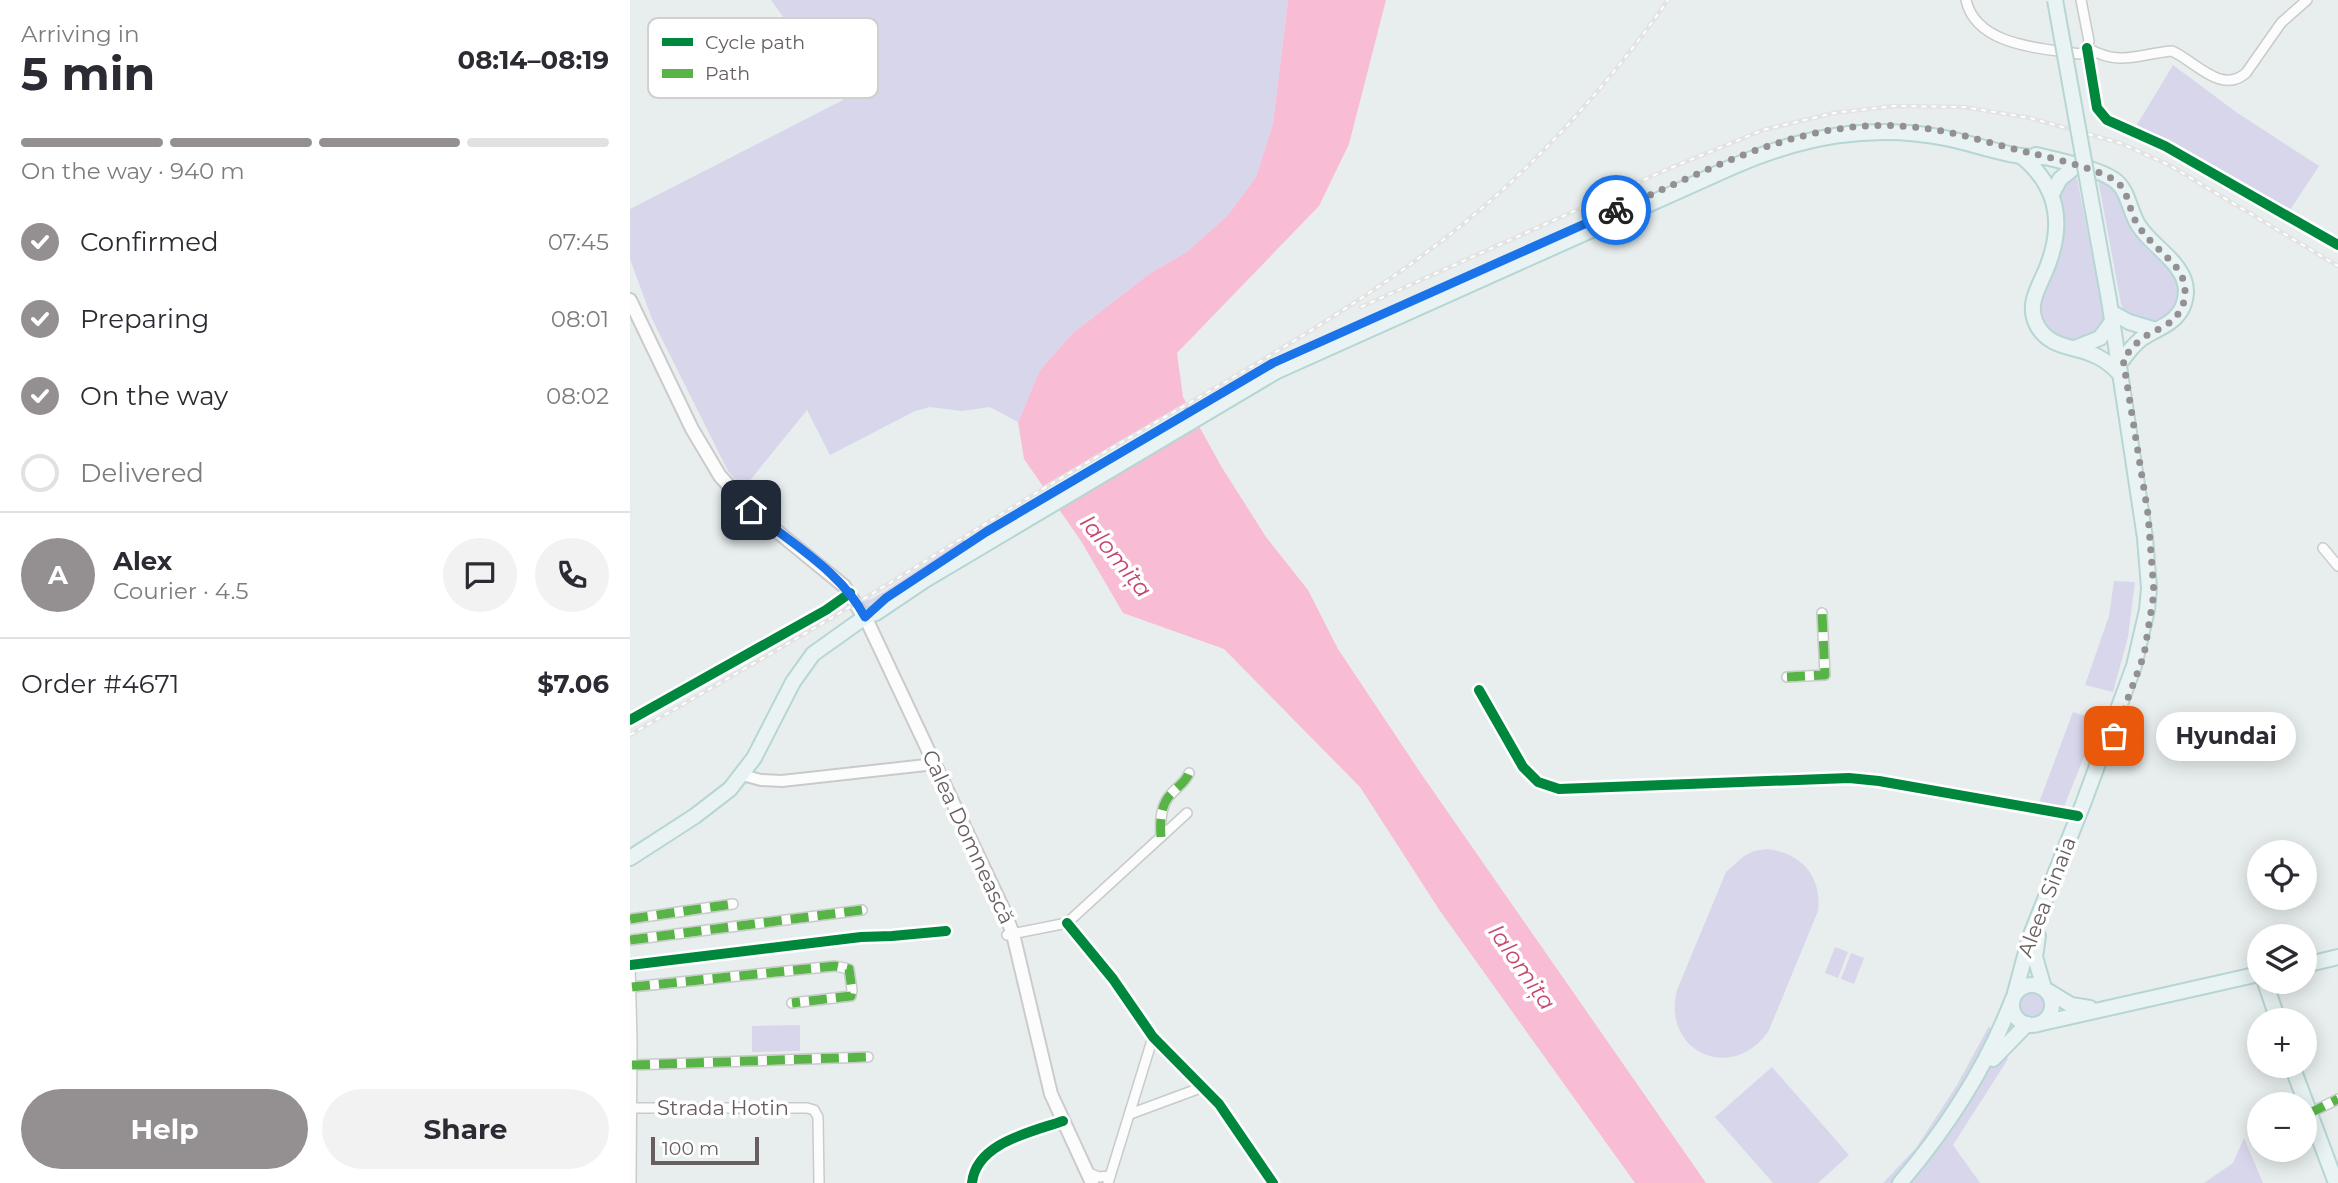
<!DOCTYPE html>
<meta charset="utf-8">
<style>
:root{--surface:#fff;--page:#f2f2f3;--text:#2b2b33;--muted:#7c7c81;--line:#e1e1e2;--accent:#949092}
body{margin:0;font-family:Montserrat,sans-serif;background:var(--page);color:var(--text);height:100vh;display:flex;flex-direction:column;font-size:26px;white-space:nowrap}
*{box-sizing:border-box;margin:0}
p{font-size:23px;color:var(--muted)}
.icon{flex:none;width:38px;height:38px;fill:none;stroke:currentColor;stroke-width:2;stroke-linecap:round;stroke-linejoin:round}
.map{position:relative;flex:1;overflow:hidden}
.drawer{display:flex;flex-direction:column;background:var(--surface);width:630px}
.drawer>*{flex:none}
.buttons{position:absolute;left:1617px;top:840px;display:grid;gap:14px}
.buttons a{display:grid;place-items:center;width:70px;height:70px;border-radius:50%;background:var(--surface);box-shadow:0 4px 18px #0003;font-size:35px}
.scale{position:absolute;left:21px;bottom:18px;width:108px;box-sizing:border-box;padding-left:7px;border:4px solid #675e60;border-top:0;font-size:19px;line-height:24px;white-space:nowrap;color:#675e60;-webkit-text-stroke:5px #fff;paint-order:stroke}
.pin{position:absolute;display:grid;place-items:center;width:60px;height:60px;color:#fff;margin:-30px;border-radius:14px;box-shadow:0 4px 10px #0006}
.courier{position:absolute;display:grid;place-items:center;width:70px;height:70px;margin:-35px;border:5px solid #1a73e8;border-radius:50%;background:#fff;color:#222;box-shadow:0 2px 9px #0007}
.bubble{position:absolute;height:49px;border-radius:24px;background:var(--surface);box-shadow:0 4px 18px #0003;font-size:23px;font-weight:700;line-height:49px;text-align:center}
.overview em{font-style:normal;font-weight:700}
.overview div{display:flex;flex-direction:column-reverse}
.overview{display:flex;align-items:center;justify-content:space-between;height:119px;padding:0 21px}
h1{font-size:46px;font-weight:700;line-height:52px}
.bar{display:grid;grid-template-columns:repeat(4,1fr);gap:10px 7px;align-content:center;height:84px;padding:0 21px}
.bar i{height:9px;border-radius:5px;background:var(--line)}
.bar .current{background:var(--accent)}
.bar p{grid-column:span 4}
.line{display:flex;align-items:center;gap:18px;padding:0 21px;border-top:2px solid var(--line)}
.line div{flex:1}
.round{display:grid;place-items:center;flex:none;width:74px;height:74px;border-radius:37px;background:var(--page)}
ol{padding:0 21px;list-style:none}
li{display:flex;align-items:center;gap:21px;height:77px}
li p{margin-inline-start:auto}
li .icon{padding:7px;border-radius:50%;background:var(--accent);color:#fff;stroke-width:4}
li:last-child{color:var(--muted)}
li i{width:38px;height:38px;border:4px solid var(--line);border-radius:50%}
.button{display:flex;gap:14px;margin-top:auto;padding:14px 21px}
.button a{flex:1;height:80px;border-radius:42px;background:var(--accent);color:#fff;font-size:28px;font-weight:700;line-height:80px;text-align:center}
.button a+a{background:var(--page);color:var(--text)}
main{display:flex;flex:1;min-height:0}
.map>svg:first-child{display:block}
</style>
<main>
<section class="drawer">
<div class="overview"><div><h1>5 min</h1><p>Arriving in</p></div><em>08:14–08:19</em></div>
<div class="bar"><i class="current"></i><i class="current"></i><i class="current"></i><i></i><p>On the way · 940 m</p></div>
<ol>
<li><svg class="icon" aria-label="check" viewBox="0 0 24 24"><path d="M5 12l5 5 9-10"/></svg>Confirmed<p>07:45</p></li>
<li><svg class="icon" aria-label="check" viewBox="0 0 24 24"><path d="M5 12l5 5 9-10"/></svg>Preparing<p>08:01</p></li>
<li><svg class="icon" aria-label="check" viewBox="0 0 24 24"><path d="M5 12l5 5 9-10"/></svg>On the way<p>08:02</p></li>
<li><i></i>Delivered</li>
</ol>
<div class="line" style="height:126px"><b class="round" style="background:var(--accent);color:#fff">A</b><div><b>Alex</b><p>Courier · 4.5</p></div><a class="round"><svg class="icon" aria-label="chat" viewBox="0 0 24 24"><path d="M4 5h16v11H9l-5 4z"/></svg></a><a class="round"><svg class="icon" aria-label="phone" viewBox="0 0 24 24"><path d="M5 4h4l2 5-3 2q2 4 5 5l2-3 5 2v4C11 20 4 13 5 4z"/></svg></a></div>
<div class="line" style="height:91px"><div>Order #4671</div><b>$7.06</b></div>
<div class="button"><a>Help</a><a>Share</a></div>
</section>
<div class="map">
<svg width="1708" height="1183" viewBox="0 0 1708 1183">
<rect width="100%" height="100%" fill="#e8eeee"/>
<g fill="#d7d6eb">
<polygon points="141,0 658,0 643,124 626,177 598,215 558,251 519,274 443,333 410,370 388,422 360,407 332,411 300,407 285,411 200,455 177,410 113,489 98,471 22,319 0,259 0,209 213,100"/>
<polygon points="1543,65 1606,112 1689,166 1660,210 1563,154 1505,128"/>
<path d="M 1446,173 L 1475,321 L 1474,328 C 1459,337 1446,345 1429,337 C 1388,318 1428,270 1432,241 C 1434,223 1431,205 1429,187 Z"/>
<path d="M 1468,179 L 1483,184 C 1496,204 1499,228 1514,246 C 1525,259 1546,269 1549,286 C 1555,327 1503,335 1491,304 Z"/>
<polygon points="352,527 307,562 236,608 232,601 242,599 254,592"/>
<polygon points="1484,581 1505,582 1498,637 1483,692 1455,685 1479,616"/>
<polygon points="1443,712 1469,720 1433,809 1413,805 1410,800"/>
<path d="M 1137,849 C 1172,853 1192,877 1188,911 L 1139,1030 C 1104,1084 1031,1053 1047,990 L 1096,872 L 1114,856 L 1124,851 Z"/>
<polygon points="1205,947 1218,952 1208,978 1195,973"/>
<polygon points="1221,953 1234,958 1224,984 1211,979"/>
<circle cx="1402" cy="1005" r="15"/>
<polygon points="1379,1019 1386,1027 1371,1046 1378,1059 1323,1145 1350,1183 1253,1183 1286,1148 1327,1085 1359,1026 1367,1040"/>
<polygon points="170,1025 170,1051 122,1052 122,1026"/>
<polygon points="1142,1067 1219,1155 1188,1183 1143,1183 1085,1117"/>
<polygon points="1614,1138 1633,1183 1574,1183 1603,1163"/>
</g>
<polygon fill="#f8bdd4" points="658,0 756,0 719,144 689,206 547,353 553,397 591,466 636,537 678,590 708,649 792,775 1076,1183 1005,1183 810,911 730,787 594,649 493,613 451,541 394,459 388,422 410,370 443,333 519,274 558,251 598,215 626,177 643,124"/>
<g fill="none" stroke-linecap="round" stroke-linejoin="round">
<g stroke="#c9caca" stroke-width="12">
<g id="minor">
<path d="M 1336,0 C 1346,46 1411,48 1449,54 L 1455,51 L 1459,41 L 1451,0"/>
<polyline points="1457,48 1467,108 1477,120 1535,146 1708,245"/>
<path d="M 1457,48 C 1492,67 1507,54 1542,51 C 1565,61 1591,95 1616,73 L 1651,23 L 1677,0"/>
<polyline points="1693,548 1708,566"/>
<polyline points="1157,677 1195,675 1192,613"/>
<polyline points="849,690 893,767 908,782 929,789 1219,778 1249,781 1448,816"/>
<polyline points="0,720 196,610 220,593"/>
<path d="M 531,837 C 530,823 530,805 541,794 C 547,787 556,782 559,773"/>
<polyline points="0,919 103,904"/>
<polyline points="437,923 483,979 523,1037 589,1104 643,1183"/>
<polyline points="437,923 557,813"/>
<polyline points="377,935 437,923"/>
<polyline points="0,940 232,910"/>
<polyline points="0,963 2,1041 1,1183"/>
<polyline points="0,965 231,937 262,936 316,931"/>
<polyline points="2,987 205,966 219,969 222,990 221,996 162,1003"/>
<polyline points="2,1065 238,1057"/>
<polyline points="2,1108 177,1108 184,1110 188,1117 189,1183"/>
<polyline points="500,1114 573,1087"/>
<polyline points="1678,1114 1708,1099"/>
<polyline points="459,1173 469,1177 480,1176"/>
<path d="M 342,1183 C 346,1143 401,1132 433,1121"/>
<polyline points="478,1183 523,1037"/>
</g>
</g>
<g stroke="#c9caca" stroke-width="14">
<polyline id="tertiary" points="112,775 131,780 152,781 305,764"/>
</g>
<g stroke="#cbcbcc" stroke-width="16">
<polyline id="secondary" points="0,300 62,429 90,476 121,510 214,586 239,625 375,913 383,934 421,1094 462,1183"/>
</g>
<g stroke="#b6d6d3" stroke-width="18">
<g id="primary">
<path d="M 1406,155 C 1427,160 1466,168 1483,179 C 1499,189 1499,212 1509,226 C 1521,245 1546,258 1554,280 C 1557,288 1556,298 1553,306 C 1545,325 1526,328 1511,339 C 1504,345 1498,352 1493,359"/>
<path d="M 1391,156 C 1426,184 1434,220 1419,262 C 1412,284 1394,303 1408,327 C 1419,346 1440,346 1459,353 C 1471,357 1481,364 1490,374"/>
<polyline points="1422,194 1430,179 1446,166"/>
<polyline points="1481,312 1499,322 1526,330"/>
<polyline points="1445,348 1470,338 1481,323"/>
<polyline points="341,542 552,416"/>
<path d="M 0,858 L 65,816 L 100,789 L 124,758 L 163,682 L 183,654 L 235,617 L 246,613 L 295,580 L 647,371 L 1102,167 C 1171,137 1240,123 1315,138 C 1347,144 1381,159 1414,157"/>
<polyline points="1408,936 1405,957 1414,988"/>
<polyline points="1675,965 1708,957"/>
<polyline points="1635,982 1648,1020"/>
<circle cx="1402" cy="1005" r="20"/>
<polyline points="1418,991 1441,1005 1460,1008"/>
<polyline points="1385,993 1400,937 1453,804 1504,666 1517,610 1519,588 1515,538 1479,300"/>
<polyline points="1412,1023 1629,974"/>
<polyline points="1363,1059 1397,1024"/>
<polyline points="1662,1066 1706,1183"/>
<path d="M 1270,1183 C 1317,1128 1356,1068 1382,1001"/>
</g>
</g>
<use href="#minor" stroke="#fcfcfc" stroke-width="9"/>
<use href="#tertiary" stroke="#fcfcfc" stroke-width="10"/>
<use href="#secondary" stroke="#fcfcfc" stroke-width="12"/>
<use href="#primary" stroke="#e9f3f3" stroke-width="14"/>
<g stroke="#e3e3e3" stroke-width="4.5">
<g id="rail">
<polyline points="731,307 1038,169 1133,130 1204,113 1264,106 1334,107 1400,118 1490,143 1539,165 1708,266"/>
<path d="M 0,735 C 91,682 183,630 273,575 C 329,540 385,505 443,471 C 566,397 695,330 809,243 C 898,175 974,91 1038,0"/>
</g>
</g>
<use href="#rail" stroke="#fff" stroke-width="2" stroke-dasharray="5" stroke-linecap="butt"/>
<g stroke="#b6d6d3" stroke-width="18" stroke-linecap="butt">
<polyline id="primary-bridge" points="1425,0 1479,300"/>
</g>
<use href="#primary-bridge" stroke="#e9f3f3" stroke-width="14"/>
<g stroke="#59b448" stroke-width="9" stroke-dasharray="18 9" stroke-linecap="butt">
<polyline points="1157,677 1195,675 1192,613"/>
<path d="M 531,837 C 530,823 530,805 541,794 C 547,787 556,782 559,773"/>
<polyline points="0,919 103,904"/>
<polyline points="0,940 232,910"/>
<polyline points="2,987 205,966 219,969 222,990 221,996 162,1003"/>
<polyline points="2,1065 238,1057"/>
<polyline points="1678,1114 1708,1099"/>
</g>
<g stroke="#fff" stroke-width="15">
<g id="cycleway">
<polyline points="1457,48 1467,108 1477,120 1535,146 1708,245"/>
<polyline points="849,690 893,767 908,782 929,789 1219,778 1249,781 1448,816"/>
<polyline points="0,720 196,610 220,593"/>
<polyline points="437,923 483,979 523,1037 589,1104 643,1183"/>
<polyline points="0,965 231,937 262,936 316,931"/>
<path d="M 342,1183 C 346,1143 401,1132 433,1121"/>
</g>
</g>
<use href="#cycleway" stroke="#00873e" stroke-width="10"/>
</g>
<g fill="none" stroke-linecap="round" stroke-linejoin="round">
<path stroke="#949092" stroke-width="7" stroke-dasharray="0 12.6" d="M 986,210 C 1082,169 1174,116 1283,127 C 1320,130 1356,142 1392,151 C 1413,156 1472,169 1487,182 C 1498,191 1499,208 1505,220 C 1516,241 1536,253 1550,272 C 1560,292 1555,313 1536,325 C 1528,330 1519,333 1512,339 C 1504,344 1499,352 1493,359 L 1518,514 L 1524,593 L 1514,655 L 1484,736"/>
<path stroke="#1a73e8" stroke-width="9" d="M 121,510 C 160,543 211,571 235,617 L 256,598 L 356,532 L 643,363 L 986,210"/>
</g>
<g text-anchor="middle" stroke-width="7" stroke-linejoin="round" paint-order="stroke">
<g font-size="21" fill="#675e60" stroke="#fff">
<text transform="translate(338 837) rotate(65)" y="7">Calea Domnească</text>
<text transform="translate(1417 897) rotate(-69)" y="7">Aleea Sinaia</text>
<text x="93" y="1115">Strada Hotin</text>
</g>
<g font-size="23" font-style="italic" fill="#c6476e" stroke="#fff">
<text transform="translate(486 556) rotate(51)" y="8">Ialomița</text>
<text transform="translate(892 967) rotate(55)" y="8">Ialomița</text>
</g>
</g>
<rect x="18" y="18" width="230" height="80" rx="10" fill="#fff" stroke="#d1cfcf" stroke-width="2"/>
<rect x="32" y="38" width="31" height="8" fill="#00873e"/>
<rect x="32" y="69" width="31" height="9" fill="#59b448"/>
<g font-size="19" fill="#675e60">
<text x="75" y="49">Cycle path</text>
<text x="75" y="80">Path</text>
</g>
</svg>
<div class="buttons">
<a><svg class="icon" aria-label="locate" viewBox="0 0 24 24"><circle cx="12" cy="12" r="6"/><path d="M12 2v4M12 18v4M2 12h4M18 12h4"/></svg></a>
<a><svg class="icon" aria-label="layers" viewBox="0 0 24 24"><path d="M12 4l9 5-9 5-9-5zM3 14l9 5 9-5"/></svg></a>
<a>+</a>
<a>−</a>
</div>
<div class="scale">100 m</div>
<div class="pin" style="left:1484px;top:736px;background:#ea580c"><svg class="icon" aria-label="bag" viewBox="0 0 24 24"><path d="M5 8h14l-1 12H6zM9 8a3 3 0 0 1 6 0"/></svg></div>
<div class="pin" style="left:121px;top:510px;background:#1f2937"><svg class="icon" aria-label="home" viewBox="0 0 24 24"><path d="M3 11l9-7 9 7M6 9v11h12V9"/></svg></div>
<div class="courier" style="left:986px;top:210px"><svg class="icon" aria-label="bike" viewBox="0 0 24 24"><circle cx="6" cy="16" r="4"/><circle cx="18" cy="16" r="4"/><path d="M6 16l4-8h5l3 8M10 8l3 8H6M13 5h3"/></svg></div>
<div class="bubble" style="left:1526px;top:712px;width:140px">Hyundai</div>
</div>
</main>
